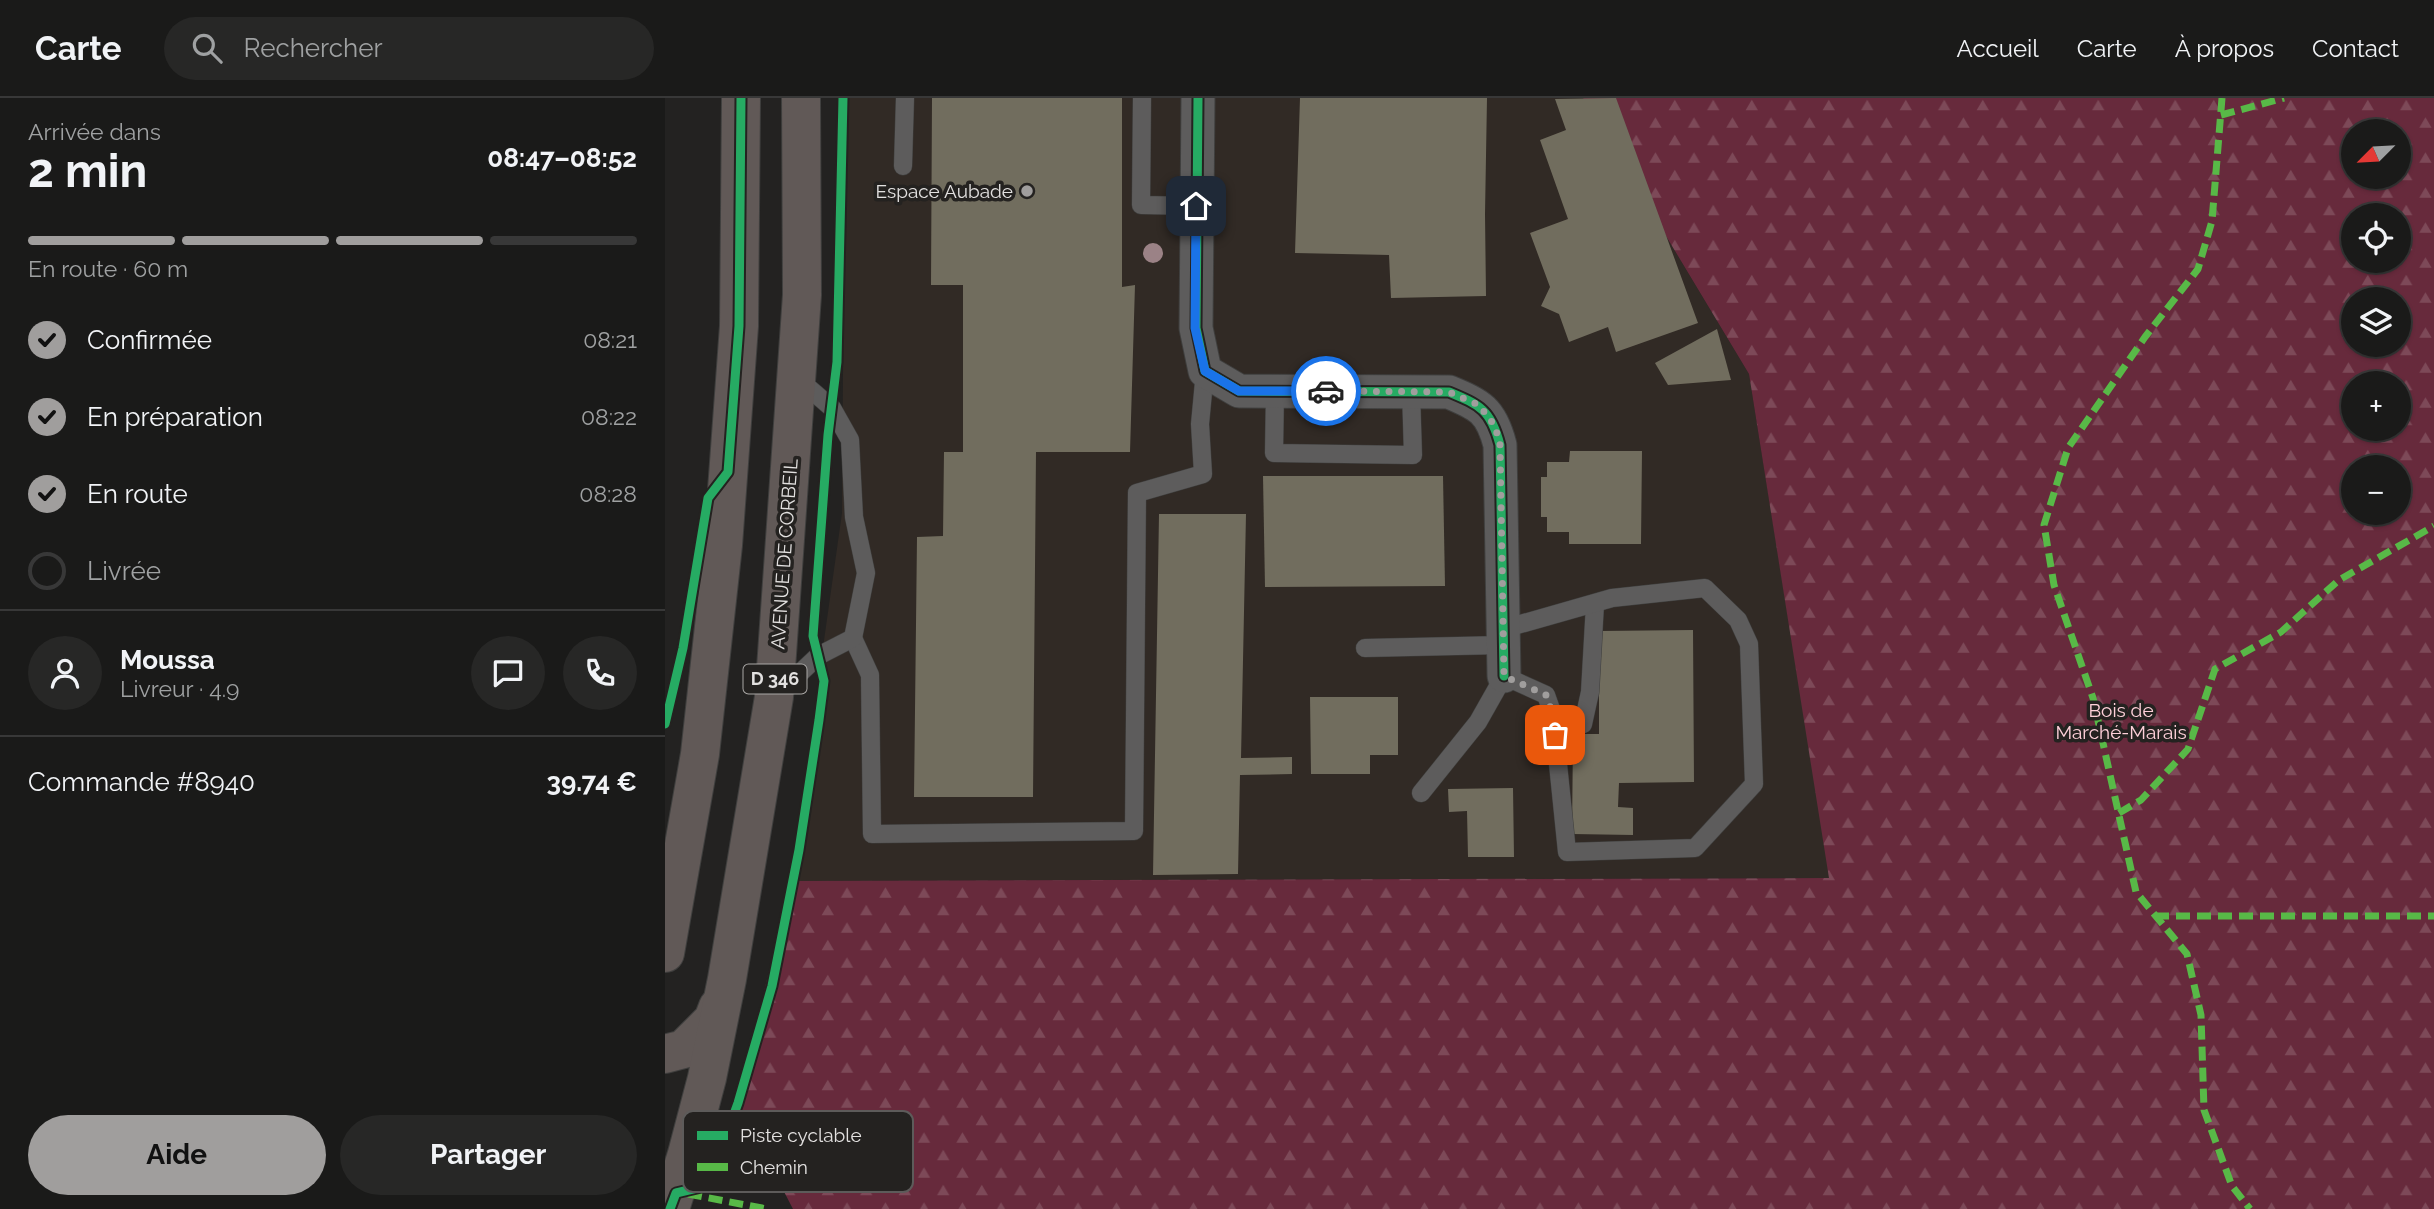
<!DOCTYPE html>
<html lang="fr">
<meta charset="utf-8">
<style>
:root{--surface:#1a1a19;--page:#272726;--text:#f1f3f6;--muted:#9fa1a2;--line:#383838;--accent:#a09e9d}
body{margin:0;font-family:Raleway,sans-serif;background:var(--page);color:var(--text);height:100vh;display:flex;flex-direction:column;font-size:26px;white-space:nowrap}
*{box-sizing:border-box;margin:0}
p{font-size:23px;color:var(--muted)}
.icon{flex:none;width:38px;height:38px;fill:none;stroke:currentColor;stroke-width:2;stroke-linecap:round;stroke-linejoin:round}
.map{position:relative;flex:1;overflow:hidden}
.drawer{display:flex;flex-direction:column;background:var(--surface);width:665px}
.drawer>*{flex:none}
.needle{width:46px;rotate:246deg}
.controls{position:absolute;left:1676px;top:21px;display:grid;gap:14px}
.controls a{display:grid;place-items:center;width:70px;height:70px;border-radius:50%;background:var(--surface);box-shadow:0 2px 5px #0004,0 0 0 2px var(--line);font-size:35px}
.pin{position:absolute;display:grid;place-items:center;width:60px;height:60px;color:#fff;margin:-30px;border-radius:14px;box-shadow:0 4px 10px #0006}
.courier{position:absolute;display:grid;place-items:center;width:70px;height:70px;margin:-35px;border:5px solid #1a73e8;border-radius:50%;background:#fff;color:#222;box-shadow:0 2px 9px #0007}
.headline em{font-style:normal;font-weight:700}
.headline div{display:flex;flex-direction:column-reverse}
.headline{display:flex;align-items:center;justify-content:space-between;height:119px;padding:0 28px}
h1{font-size:46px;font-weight:700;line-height:52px}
.bar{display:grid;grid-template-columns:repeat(4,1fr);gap:10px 7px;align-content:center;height:84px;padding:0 28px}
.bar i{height:9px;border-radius:5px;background:var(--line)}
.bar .current{background:var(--accent)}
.bar p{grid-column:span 4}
.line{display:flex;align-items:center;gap:18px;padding:0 28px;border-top:2px solid var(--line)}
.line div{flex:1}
.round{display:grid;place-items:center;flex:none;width:74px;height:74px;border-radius:37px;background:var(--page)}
ol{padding:0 28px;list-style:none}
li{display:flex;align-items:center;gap:21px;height:77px}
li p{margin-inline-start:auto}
li .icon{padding:7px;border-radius:50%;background:var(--accent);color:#111;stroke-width:4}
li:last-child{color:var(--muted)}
li i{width:38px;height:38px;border:4px solid var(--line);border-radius:50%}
.button{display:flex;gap:14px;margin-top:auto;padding:14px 28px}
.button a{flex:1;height:80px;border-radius:42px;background:var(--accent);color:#111;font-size:28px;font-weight:700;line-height:80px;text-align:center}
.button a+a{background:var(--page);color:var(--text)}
header{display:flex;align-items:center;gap:42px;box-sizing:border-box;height:98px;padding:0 35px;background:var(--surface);border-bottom:2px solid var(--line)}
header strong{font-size:33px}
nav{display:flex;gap:38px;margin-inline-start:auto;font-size:24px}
.search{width:490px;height:63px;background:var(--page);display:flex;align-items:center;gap:18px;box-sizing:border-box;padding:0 24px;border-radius:38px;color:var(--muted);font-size:26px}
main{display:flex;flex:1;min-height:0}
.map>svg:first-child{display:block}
</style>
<header>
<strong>Carte</strong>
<div class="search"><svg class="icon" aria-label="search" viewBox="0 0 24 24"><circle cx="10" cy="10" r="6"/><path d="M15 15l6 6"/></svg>Rechercher</div>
<nav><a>Accueil</a><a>Carte</a><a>À propos</a><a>Contact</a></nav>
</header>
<main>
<section class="drawer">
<div class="headline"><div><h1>2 min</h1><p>Arrivée dans</p></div><em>08:47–08:52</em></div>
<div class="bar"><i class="current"></i><i class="current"></i><i class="current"></i><i></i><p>En route · 60 m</p></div>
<ol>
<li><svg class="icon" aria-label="check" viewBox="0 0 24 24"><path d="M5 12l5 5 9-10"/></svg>Confirmée<p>08:21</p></li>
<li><svg class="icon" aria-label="check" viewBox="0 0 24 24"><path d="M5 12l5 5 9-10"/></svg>En préparation<p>08:22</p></li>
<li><svg class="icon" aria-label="check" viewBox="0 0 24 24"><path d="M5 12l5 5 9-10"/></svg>En route<p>08:28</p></li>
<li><i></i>Livrée</li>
</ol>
<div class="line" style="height:126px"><a class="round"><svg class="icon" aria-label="person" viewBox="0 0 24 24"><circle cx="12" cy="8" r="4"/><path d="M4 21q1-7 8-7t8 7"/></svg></a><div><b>Moussa</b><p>Livreur · 4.9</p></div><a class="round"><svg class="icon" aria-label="chat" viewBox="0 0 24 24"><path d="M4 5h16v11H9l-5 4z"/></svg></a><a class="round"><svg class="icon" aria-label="phone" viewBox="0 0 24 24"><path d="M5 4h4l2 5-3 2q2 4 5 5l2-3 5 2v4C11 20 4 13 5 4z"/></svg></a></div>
<div class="line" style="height:91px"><div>Commande #8940</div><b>39.74 €</b></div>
<div class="button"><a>Aide</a><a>Partager</a></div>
</section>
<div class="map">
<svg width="1769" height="1111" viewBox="0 0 1769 1111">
<defs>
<pattern id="forest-firs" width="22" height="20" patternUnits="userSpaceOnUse" patternTransform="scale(1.75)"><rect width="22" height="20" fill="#672a3c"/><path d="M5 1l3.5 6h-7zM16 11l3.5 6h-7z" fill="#7d4958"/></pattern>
</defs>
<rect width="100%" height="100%" fill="#232221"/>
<polygon fill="#312a25" points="180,0 918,0 1084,276 1165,780 125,783 177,415"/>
<path fill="url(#forest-firs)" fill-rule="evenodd" d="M 918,0 L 1769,0 L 1769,1111 L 128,1111 L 73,1005 L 125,783 L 1164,780 L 1084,276 ZM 1689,33 L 1734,33 L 1734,79 L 1689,79 ZM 1689,117 L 1734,117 L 1734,163 L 1689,163 ZM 1689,201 L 1734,201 L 1734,247 L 1689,247 ZM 1689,285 L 1734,285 L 1734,331 L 1689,331 ZM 1689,369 L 1734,369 L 1734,415 L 1689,415 Z"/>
<g fill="#716d5e">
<polygon points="267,0 457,0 457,189 470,187 465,354 371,354 368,699 249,699 252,439 278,438 279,354 298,354 298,187 266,187"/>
<polygon points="635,0 822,0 820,116 821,198 726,200 724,157 630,155"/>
<polygon points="951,0 1033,225 951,254 943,229 904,244 894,216 876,208 885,189 865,135 903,121 875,42 901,32 890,1"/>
<polygon points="1052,231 1066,282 1003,287 990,265"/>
<polygon points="905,353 977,353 976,446 904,446 904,434 882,434 882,419 876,419 876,379 882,379 882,364 904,364"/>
<polygon points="598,378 778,378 780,488 600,489"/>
<polygon points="494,416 581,416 576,660 627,659 627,676 575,677 573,776 488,777"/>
<polygon points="1028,532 1029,684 954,685 953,709 968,710 968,737 907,736 908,636 934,636 934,533"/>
<polygon points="645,599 733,599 733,657 705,657 705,676 646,676"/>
<polygon points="848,690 849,759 803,759 802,713 784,714 783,691"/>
</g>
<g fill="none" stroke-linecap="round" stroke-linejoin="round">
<g stroke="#3f3f3e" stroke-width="19">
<g id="lane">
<polyline points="477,0 476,107 532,108"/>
<polyline points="238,68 240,0"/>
<polyline points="610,293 609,355 748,357 746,293"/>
<polyline points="188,540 205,577 207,736 469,733 472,395 538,376 535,326 540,273"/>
<polyline points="700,550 838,547"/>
<polyline points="114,595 153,558 188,540 201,475 189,419 185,342 167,310 131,279"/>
<polyline points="890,637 918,626 925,594 930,506"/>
<polyline points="756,695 813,624 839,578 881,597 888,617 902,754 1030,750 1089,686 1084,546 1073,522 1040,490 947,500 838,531"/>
</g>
</g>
<g stroke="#3f3f3e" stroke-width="35">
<path id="street" d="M 533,0 L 531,230 L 540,273 L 574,293 L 784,294 C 815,307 826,312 835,347 L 839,578"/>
</g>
<g stroke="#3f3f3e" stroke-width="40">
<g id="primary">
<polyline points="0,855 35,656 58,447 74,228 76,0"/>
<polyline points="0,956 19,951 48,922 53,909"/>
<polyline points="5,1111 22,1056 42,980 62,881 109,599 137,197 136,0"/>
</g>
</g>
<use href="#lane" stroke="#5d5c5c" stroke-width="18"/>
<use href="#street" stroke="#5d5c5c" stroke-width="33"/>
<use href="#primary" stroke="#615957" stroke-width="38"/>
<g stroke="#58b947" stroke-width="7" stroke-dasharray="14 7" stroke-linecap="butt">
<polyline points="1557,0 1547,123 1533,171 1480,239 1403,350 1379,427 1389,487 1428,600 1471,794 1522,856 1536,917 1539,1012 1567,1088 1585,1111"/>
<polyline points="1556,17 1619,0"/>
<polyline points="1454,715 1476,702 1523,651 1550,571 1616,534 1674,482 1769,428"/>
<polyline points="1490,818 1769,818"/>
<polyline points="23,1096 102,1111"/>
</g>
<g stroke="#242220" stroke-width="13">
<g id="cycleway">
<path d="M 533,0 L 531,230 L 540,273 L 574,293 L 784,294 C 815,307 826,312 835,347 L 839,578"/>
<polyline points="0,626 18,550 43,400 63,374 74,228 76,0"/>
<polyline points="5,1111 11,1095 49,1086 54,1057 73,1005 107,888 134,752 154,622 159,583 148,538 163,337 172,264 178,0"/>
</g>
</g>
<use href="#cycleway" stroke="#26ab63" stroke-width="9"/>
</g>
<circle fill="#9b8286" cx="488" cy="155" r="10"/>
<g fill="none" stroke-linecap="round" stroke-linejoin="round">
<polyline stroke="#a09e9d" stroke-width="7" stroke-dasharray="0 12.6" points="661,293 784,294 814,307 830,328 835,347 839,578 881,597 888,617 890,637"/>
<polyline stroke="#1a73e8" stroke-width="9" points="531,108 530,230 540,273 574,293 661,293"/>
</g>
<circle fill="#a09e9d" stroke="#242220" stroke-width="2.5" cx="362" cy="93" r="7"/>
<g text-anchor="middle" stroke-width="7" stroke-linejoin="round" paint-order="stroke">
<rect fill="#242220" stroke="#aaa8a6" stroke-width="2" x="78.5" y="566.5" width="63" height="29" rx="5"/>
<g font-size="18" font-weight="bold" fill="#e3e1e0">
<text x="110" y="587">D 346</text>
</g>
<g font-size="19" fill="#e3e1e0" stroke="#242220" text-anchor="end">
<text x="348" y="100">Espace Aubade</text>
</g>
<g font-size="19" fill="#e3e1e0" stroke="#242220">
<text transform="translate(119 456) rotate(-86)" y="7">AVENUE DE CORBEIL</text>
</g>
<g font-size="19" fill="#fed0d9" stroke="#242220">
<text x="1456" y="619">Bois de<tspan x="1456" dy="22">Marché-Marais</tspan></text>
</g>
</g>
<rect x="18" y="1013" width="230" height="81" rx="10" fill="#242220" stroke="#5d5b5a" stroke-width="2"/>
<rect x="32" y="1033" width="31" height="9" fill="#26ab63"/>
<rect x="32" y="1065" width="31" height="8" fill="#58b947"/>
<g font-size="19" fill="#e3e1e0">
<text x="75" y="1044">Piste cyclable</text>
<text x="75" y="1076">Chemin</text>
</g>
</svg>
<div class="controls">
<a><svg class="needle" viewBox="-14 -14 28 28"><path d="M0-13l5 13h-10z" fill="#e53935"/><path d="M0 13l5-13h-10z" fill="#9fa1a2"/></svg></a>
<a><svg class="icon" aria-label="locate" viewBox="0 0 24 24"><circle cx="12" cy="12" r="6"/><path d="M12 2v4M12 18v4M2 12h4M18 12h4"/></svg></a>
<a><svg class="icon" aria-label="layers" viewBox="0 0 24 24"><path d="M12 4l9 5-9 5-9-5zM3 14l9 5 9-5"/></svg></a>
<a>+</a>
<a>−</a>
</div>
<div class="pin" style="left:890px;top:637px;background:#ea580c"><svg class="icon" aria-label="bag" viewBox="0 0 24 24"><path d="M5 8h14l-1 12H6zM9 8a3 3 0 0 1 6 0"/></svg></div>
<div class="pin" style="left:531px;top:108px;background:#1f2937"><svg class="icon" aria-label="home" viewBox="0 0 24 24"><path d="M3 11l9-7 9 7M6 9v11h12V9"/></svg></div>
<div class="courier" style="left:661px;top:293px"><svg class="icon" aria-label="car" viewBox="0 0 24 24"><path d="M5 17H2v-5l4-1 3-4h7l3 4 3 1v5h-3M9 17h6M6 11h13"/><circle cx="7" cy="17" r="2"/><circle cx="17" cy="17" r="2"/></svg></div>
</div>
</main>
